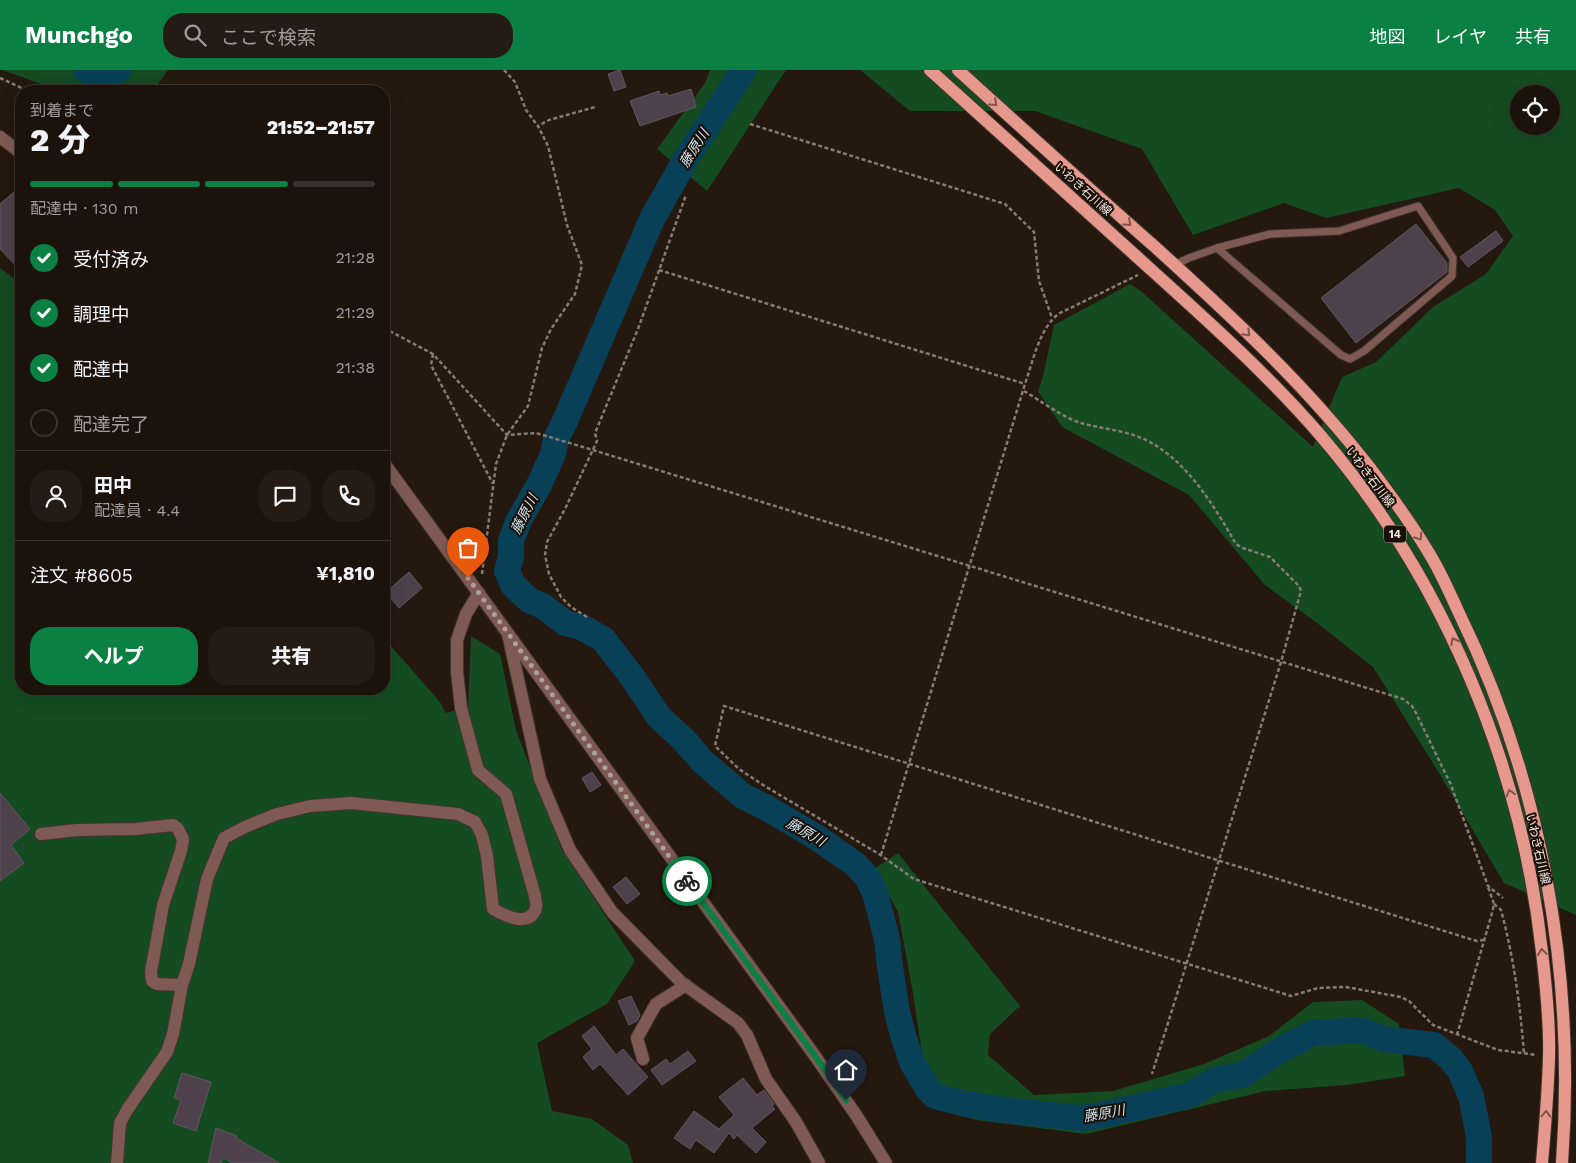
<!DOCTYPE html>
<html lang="ja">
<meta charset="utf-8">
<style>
:root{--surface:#1b120b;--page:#241b14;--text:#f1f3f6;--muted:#a09e9d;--line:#39322c;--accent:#0b8043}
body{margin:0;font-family:"Work Sans","Noto Sans JP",sans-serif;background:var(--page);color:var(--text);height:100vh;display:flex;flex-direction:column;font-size:19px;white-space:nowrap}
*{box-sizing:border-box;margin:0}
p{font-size:16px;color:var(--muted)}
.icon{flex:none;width:28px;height:28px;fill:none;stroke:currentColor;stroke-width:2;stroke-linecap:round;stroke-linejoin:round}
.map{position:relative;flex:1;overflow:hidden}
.panel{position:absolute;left:15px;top:15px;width:375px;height:610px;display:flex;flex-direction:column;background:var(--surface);border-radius:20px;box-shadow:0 5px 20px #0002,0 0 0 1px var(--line)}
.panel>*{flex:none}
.tools{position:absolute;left:1510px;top:15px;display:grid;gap:10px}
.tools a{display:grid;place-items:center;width:50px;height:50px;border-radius:50%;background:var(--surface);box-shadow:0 5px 20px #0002,0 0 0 1px var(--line);font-size:25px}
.pin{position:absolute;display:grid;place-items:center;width:42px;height:42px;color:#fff;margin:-51px -21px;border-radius:50% 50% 50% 0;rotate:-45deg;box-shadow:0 0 5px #0007}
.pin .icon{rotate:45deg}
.courier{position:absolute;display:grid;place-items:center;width:50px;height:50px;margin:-25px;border:4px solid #0b8043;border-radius:50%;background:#fff;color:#222;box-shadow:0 1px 6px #0007}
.overview em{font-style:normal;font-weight:800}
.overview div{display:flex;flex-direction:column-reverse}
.overview{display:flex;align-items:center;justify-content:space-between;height:85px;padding:0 15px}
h1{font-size:32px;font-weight:800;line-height:38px}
.bar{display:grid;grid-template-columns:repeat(4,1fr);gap:8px 5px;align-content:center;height:60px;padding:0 15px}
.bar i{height:6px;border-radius:4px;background:var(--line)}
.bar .on{background:var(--accent)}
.bar p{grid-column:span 4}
.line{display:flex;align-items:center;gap:12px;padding:0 15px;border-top:1px solid var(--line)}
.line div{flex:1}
.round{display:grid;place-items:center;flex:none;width:52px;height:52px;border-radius:20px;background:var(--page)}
ol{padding:0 15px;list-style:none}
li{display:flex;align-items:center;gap:15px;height:55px}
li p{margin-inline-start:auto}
li .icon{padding:5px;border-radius:50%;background:var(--accent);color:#fff;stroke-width:4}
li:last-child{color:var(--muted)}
li i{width:28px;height:28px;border:2px solid var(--line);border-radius:50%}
.action{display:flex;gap:10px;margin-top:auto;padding:10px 15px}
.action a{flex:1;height:58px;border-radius:20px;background:var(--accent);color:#fff;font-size:20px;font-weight:800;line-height:58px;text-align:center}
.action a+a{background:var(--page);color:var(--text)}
header{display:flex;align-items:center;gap:30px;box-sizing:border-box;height:70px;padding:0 25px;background:var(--accent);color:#fff}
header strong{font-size:24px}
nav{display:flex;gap:28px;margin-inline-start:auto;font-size:18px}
.search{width:350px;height:45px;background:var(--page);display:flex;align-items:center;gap:12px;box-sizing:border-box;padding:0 18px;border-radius:20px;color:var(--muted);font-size:19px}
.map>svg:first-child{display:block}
</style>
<header>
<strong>Munchgo</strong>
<div class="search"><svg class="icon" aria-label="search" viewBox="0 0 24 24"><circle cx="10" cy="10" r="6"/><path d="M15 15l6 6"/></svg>ここで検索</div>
<nav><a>地図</a><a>レイヤ</a><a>共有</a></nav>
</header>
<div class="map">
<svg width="1576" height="1093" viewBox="0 0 1576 1093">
<rect width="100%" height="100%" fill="#24180f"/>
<g fill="#144b21" fill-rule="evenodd">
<polygon points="2,0 168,0 153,21 61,21"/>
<polygon points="710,0 786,0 707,121 657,79 705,13"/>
<path d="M 860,0 L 1576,0 L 1576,845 L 1504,813 L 1439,703 L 1373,597 L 1317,553 L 1265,515 L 1189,425 L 1062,357 L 1038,321 L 1043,306 L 1054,255 L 1130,214 L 1142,222 L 1313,377 L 1342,307 L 1376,292 L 1433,237 L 1486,204 L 1513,166 L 1495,140 L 1459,118 L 1326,148 L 1284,133 L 1193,165 L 1142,79 L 1035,41 L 910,41 ZM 1519,24 L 1551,24 L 1551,56 L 1519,56 Z"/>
<polygon points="0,198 21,214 21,619 384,619 384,568 440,632 446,643 468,637 471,566 500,584 516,660 562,780 635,891 607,934 537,973 552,1041 592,1049 628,1075 633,1093 0,1093"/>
<polygon points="898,783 1020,936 990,964 988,985 1034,1025 1113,1021 1204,994 1269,966 1313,932 1362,930 1399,954 1405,1006 1347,1015 1266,1021 1086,1064 976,1050 930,1037 913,923 898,842 874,799"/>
</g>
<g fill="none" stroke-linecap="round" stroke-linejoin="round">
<g stroke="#074057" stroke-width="26">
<path d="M 86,0 C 96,2 110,5 119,0"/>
<polyline points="744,0 687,87 652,149 565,351 556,369 553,384 539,415 518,452 511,471 511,487 507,501 513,515 529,530 543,536 565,553 581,557 603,569 633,608 659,647 685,671 702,691 743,726 765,737 816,767 855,794 867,807 875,823 887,869 890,897 897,942 903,965 912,992 928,1019 935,1026 962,1033 1004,1040 1080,1048 1097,1046 1190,1025 1214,1010 1242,1005 1280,980 1313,963 1361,960 1383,969 1434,975 1451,989 1460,1001 1471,1026 1479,1067 1479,1093"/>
</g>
</g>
<g fill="#4e414c" stroke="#635561">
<polygon points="620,0 626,17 614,21 608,4"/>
<polygon points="691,19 696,37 640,56 630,31 659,21 660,25 667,23 668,26"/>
<polygon points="21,116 21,201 0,179 0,134"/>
<polygon points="1416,154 1447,193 1447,202 1356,273 1321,228"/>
<polygon points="1496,161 1503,171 1468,197 1460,187"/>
<polygon points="409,502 422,518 399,538 386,522"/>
<polygon points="592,702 601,715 590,722 582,708"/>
<polygon points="0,723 30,759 11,775 24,793 0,811"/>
<polygon points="626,807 640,824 627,834 613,817"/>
<polygon points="631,926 640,945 637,951 629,955 618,931"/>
<polygon points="594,956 616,985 623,979 648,1007 628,1025 600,994 593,1000 583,987 592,979 582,966"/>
<polygon points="688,981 696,991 662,1015 651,1000 666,989 670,994"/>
<polygon points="182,1003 211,1012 196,1061 173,1053 181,1030 174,1028"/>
<polygon points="743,1008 757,1025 764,1020 774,1034 772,1036 775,1039 752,1058 766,1072 756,1083 737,1065 734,1069 729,1063 714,1083 696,1070 690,1079 674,1068 694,1041 719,1059 734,1045 719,1027"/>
<polygon points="216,1058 237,1066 236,1068 279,1093 232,1093 223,1087 221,1093 208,1093"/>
</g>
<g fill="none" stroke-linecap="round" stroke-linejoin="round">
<g stroke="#41362d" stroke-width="9">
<polyline id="service" points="1174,195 1189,188 1217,178 1270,164 1339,161 1418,136 1453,188 1452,206 1364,281 1350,289 1341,285 1217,178"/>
</g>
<g stroke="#41362d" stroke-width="14">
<g id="minor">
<polyline points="508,564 540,709 570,780 612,842 681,912 738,953 747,965 766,1009 796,1052 819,1093"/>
<polyline points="41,764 77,760 135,759 173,755 178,759 183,769 181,781 163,835 151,902 152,911 157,914 182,915"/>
<polyline points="643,989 637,968 656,934 686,915"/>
<path d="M 117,1093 L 120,1053 L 127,1040 L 167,982 L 173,964 L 182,915 L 189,894 L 207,809 L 224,768 L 245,757 L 277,744 L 310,736 L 351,733 L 458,744 L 475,752 L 482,765 L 487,786 L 493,839 C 504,845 530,859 536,838 C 537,835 535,829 535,826 L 506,724 L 478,700 L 461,638 L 457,602 L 457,570 L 466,544 L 479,523"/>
</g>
</g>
<g stroke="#41362d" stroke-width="14">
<g id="tertiary">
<polyline points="0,67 21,83"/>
<polyline points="384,393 815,986 856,1045 886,1093"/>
</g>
</g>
<g stroke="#41362d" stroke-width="14">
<g id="primary">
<path d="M 930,0 C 999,62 1067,124 1136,186 C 1200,244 1265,301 1321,366 C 1444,510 1521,694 1542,882 C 1546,916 1550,953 1549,987 C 1548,1023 1545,1058 1542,1093"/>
<path d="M 958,0 C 1023,59 1088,118 1154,176 C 1230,245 1307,316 1370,398 C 1392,427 1415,458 1433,490 C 1443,507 1451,526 1459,543 C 1542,713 1576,905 1562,1093"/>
</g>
</g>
<g stroke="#867c74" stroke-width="2.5" stroke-dasharray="4 2.5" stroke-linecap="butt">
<polyline points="504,0 515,12 526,40 538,56"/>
<polyline points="0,8 28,21"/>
<polyline points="750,54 1005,134 1034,162 1039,211 1052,248"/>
<polyline points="659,200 1025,314"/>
<polyline points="384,258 433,284 507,365 536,363 583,377 1403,629 1412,636 1416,643 1451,715 1488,816 1503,828"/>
<polyline points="433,284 431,295 493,414"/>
<path d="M 1024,321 C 1041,331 1062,347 1081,353 C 1102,359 1123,360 1144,369 C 1186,389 1213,434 1236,474 L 1243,478 L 1270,487 L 1299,516 L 1301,521 L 1281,592 L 1152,1004"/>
<polyline points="482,504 496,394 507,365 528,336 542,278 551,259 575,224 582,195 567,155 548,76 538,56 549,50 595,37"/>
<polyline points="587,547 571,537 561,527 549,504 545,485 547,472 566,437 597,371 595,363 638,259 686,125"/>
<path d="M 881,785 L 1025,314 C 1033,291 1040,256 1060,243 L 1138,205"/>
<path d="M 1494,834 L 1501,840 C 1514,888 1520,935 1524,983"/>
<polyline points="1484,870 1477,871 1470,869 724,636 715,676 739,699 763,715 879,784 914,809 1291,926 1318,918 1346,917 1401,927 1409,931 1433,955 1498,980 1537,985"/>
<polyline points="1457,965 1492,843 1494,834 1488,817"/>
</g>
<use href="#service" stroke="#7f5a54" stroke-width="7"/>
<use href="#minor" stroke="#7f5a54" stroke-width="12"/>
<use href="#tertiary" stroke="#7f5a54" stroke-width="12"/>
<use href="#primary" stroke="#e6988d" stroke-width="12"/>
</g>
<defs><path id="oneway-chevron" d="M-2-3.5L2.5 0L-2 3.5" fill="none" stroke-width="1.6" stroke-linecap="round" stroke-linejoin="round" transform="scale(1.25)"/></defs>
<g stroke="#80544a">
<use href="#oneway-chevron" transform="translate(994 33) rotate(42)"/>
<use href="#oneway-chevron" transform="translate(1128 153) rotate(42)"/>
<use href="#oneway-chevron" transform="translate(1247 263) rotate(45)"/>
<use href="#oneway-chevron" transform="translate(1419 467) rotate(57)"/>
<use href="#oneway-chevron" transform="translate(1454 571) rotate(-117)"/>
<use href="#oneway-chevron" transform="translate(1510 723) rotate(-107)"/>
<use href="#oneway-chevron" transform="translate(1542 882) rotate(-96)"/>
<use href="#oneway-chevron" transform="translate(1546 1044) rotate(-88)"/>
</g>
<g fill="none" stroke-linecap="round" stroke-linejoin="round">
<polyline stroke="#aca29b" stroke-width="5" stroke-dasharray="0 9" points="468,508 687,811"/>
<polyline stroke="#0b8043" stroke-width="6" points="687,811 815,986 846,1030"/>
</g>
<g text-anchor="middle" stroke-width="4" stroke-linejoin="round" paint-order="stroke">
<rect fill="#1a0f07" stroke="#b3aaa3" stroke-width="1" x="1384" y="455.5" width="22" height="17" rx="4"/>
<g font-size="11" font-weight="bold" fill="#f5ece6">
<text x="1395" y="468">14</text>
</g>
<g font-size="12" fill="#f5ece6" stroke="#1a0f07">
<text transform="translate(1083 119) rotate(42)" y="4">いわき石川線</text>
<text transform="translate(1370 407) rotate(53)" y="4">いわき石川線</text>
<text transform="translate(1538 779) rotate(77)" y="4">いわき石川線</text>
</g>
<g font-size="14" font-style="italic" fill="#cee4f0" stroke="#1a0f07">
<text transform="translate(694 78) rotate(-58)" y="5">藤原川</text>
<text transform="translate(524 444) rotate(-63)" y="5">藤原川</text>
<text transform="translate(806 762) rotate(30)" y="5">藤原川</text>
<text transform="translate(1104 1043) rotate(-10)" y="5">藤原川</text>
</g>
</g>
</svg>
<div class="tools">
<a><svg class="icon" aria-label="locate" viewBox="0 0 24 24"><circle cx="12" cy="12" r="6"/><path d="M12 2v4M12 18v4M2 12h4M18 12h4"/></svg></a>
</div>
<div class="pin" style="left:468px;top:508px;background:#ea580c"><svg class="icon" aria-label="bag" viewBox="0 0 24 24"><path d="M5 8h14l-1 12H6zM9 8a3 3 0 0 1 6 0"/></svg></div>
<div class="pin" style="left:846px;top:1030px;background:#1f2937"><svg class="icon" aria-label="home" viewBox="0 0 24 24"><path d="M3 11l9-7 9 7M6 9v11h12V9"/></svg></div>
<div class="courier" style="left:687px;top:811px"><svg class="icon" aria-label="bike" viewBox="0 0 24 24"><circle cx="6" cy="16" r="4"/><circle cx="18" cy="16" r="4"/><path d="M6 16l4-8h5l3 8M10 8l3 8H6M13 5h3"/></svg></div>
<section class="panel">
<div class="overview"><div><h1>2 分</h1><p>到着まで</p></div><em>21:52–21:57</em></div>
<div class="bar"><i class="on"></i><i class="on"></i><i class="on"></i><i></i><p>配達中 · 130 m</p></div>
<ol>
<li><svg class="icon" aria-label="check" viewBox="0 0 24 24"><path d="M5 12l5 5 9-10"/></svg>受付済み<p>21:28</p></li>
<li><svg class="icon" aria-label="check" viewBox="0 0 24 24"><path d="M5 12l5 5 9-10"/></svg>調理中<p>21:29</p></li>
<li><svg class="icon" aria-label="check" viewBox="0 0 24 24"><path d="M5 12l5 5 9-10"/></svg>配達中<p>21:38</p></li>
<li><i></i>配達完了</li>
</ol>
<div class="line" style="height:90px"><a class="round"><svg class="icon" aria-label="person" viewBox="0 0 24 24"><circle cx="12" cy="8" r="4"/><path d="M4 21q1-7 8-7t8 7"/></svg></a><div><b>田中</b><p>配達員 · 4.4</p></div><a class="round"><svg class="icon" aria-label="chat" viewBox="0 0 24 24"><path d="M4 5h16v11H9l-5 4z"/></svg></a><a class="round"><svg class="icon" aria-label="phone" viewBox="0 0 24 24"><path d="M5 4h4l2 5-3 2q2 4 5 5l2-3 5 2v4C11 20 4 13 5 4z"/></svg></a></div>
<div class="line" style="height:65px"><div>注文 #8605</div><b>¥1,810</b></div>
<div class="action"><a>ヘルプ</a><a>共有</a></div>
</section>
</div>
